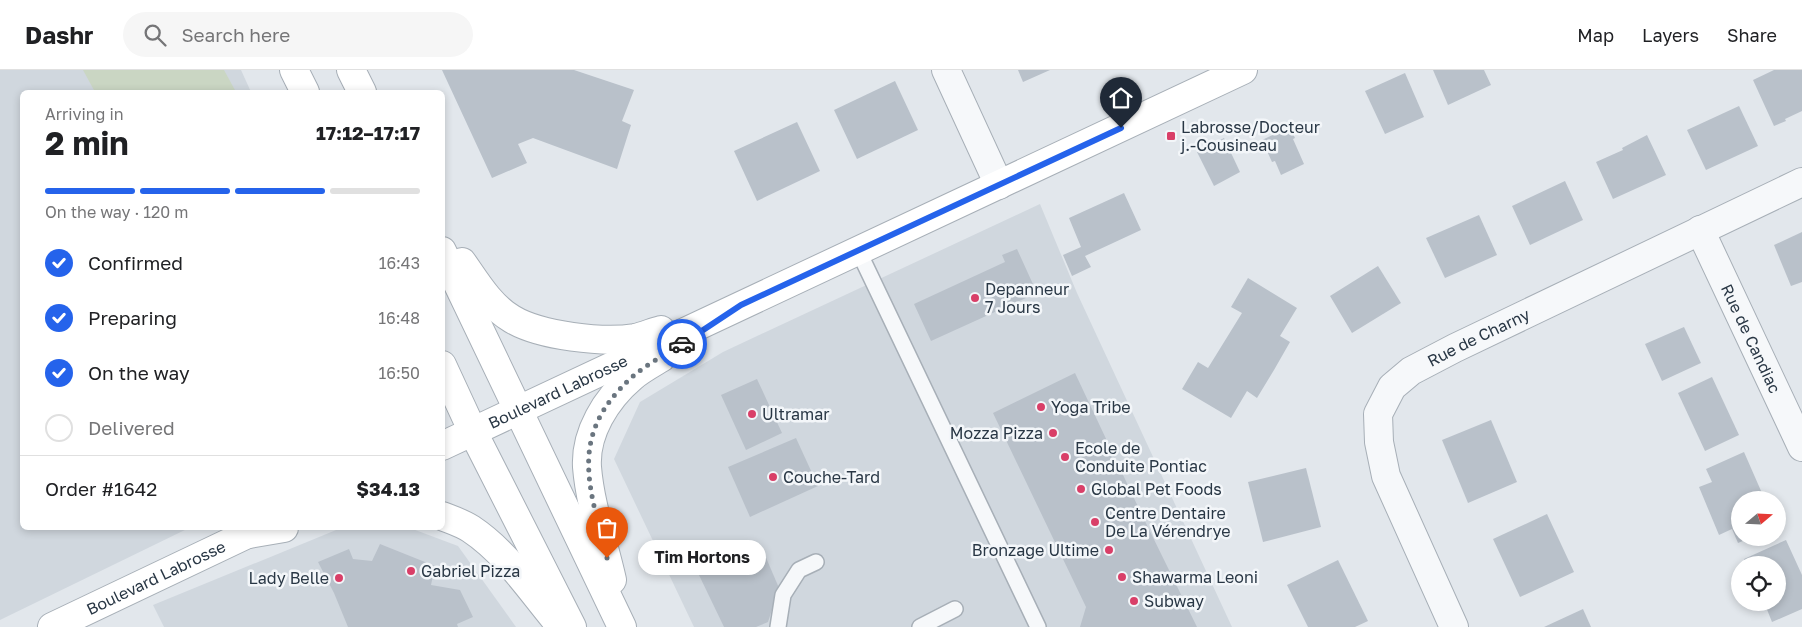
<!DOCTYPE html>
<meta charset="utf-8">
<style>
:root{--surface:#fff;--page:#f6f6f6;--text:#202124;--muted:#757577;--line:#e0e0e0;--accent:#2563eb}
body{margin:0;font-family:"Golos Text",sans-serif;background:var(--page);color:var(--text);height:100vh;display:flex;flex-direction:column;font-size:19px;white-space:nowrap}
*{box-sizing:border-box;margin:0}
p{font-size:16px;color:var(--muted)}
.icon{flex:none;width:28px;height:28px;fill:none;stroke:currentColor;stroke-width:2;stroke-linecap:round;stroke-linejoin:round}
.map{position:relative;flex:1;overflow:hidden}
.panel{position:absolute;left:20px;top:20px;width:425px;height:440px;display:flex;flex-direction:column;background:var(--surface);border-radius:8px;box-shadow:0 2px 8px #0003}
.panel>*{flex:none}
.needle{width:32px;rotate:71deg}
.buttons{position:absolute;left:1731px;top:421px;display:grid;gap:10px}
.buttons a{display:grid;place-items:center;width:55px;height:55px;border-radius:50%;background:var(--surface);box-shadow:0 2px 8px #0003;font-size:25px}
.pin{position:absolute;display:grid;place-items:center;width:42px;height:42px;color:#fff;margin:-51px -21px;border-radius:50% 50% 50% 0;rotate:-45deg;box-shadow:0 0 5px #0007}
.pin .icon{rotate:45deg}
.courier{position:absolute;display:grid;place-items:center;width:50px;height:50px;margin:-25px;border:4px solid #2563eb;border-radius:50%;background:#fff;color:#222;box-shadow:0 1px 6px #0007}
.bubble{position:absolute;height:35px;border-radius:18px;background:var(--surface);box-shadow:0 2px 8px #0003;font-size:16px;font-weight:700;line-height:35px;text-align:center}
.headline em{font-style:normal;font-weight:700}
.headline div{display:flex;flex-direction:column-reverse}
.headline{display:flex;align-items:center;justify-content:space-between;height:85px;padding:0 25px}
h1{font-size:32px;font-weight:700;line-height:38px}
.bar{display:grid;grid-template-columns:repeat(4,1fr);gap:8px 5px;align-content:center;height:60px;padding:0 25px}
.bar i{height:6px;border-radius:4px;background:var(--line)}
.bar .selected{background:var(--accent)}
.bar p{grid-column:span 4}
.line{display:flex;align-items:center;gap:12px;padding:0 25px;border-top:1px solid var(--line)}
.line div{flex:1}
ol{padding:0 25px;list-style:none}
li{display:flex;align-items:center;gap:15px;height:55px}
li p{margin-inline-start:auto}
li .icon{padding:5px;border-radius:50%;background:var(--accent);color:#fff;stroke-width:4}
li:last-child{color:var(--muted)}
li i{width:28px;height:28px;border:2px solid var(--line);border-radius:50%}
header{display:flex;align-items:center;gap:30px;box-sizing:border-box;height:70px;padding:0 25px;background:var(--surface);border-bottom:1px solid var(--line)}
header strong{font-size:24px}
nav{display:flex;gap:28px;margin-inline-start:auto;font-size:18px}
.search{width:350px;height:45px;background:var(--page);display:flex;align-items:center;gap:12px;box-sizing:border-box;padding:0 18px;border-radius:28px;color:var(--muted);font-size:19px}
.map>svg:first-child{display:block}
</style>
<header>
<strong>Dashr</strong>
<div class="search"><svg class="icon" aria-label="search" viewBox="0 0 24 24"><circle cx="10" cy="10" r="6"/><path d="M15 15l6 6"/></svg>Search here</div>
<nav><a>Map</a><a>Layers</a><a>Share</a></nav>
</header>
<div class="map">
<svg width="1802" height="557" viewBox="0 0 1802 557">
<rect width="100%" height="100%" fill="#e2e7ec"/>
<g fill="#d0d7de">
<polygon points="0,0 241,0 251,22 22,22 22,458 189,458 0,550"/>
<polygon points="1040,134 1077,223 1232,557 694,557 614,389 640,332 723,282"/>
<polygon points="341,458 410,458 458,476 516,557 164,557 153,535"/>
</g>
<polygon fill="#cad6c3" points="83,0 224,0 236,22 95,22"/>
<g fill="#b9c1ca">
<polygon points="442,0 574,0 634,20 622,51 631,55 617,99 533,68 518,74 527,93 492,108"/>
<polygon points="1018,0 1050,0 1023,12"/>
<polygon points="1433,0 1484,0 1491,15 1448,35"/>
<polygon points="1774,0 1802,0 1802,41 1785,49 1786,51 1774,56 1753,10"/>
<polygon points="1405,3 1424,47 1385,64 1365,21"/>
<polygon points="895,11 918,60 857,89 834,40"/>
<polygon points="1739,36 1758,76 1706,100 1687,60"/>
<polygon points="797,52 820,101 757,131 734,81"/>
<polygon points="1290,57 1295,68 1293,69 1304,94 1281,105 1275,91 1272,92 1262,70"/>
<polygon points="1647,65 1666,105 1613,129 1596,92 1623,80 1622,78"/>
<polygon points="1224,68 1240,102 1214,116 1197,82"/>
<polygon points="1565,111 1583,150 1530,175 1512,136"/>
<polygon points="1124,123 1141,160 1085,186 1091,197 1072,206 1063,185 1081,177 1069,148"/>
<polygon points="1479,145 1497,185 1445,208 1426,168"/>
<polygon points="1802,162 1802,212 1791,216 1774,175"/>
<polygon points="1017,179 1037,223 931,271 914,234 1005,192 1002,185"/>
<polygon points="1378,196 1401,233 1352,263 1330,226"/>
<polygon points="1248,208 1297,238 1280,266 1290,272 1274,300 1257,328 1247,321 1231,348 1182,319 1198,292 1208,298 1242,243 1231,237"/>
<polygon points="1684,257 1701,293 1662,311 1645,274"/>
<polygon points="1075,303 1141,443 1197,557 1080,557 1086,537 993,343"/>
<polygon points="1712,307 1739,365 1705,381 1678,323"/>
<polygon points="757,309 782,363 746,380 721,325"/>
<polygon points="1491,350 1517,412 1468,433 1442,370"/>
<polygon points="796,368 818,416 750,447 728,397"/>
<polygon points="1744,382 1765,430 1740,430 1740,468 1750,468 1738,473 1732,459 1719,465 1699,417 1712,412 1706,399"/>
<polygon points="1306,398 1321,457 1263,472 1248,412"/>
<polygon points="1547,444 1574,502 1520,527 1493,469"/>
<polygon points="1786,470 1802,505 1802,539 1772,552 1764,532 1778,532 1778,495 1747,495 1744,489"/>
<polygon points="380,474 435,496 431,515 460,520 473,547 457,554 458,557 348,557 334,523 318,492 349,479 353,489 372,491"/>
<polygon points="761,476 779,518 768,552 756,557 724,557 698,503"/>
<polygon points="1338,490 1368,551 1355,557 1308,557 1287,515"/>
<polygon points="1583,539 1591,557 1544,557"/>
</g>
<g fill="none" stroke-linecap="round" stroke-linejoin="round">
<g stroke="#a7afb7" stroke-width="18">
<g id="lane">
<polyline points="858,180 1038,557"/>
<polyline points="778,557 783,525 799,500 816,492"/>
<polyline points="920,557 955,539"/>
</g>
</g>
<g stroke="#a7afb7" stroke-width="30">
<g id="street">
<polyline points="946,0 999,115"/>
<path id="s1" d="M 1700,160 L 1802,377"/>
<path id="s2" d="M 1454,557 L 1386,406 L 1379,372 L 1378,344 L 1392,317 L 1411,301 L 1455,278 L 1802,112"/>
</g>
</g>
<g stroke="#a7afb7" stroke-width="30">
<g id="secondary">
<polyline points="294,0 305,22"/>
<polyline points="351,0 362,22"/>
<polyline points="442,181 622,557"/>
<path d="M 462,192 C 476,212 490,236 512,249 C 540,266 603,273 635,268 C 644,266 653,262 661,260"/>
<polyline points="442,295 473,362 572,557"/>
<path id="s3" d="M 442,376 L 1243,0"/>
<path d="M 442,446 C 452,450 462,453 471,459 C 507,483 531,521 559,554"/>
<polyline points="243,465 284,458"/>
<path d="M 612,510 C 604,474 590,435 587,397 C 585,363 606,329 632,307 C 640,300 651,294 661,288"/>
<path id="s4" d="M 52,557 L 260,458"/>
</g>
</g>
<use href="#lane" stroke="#f6f8fa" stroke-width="15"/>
<use href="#street" stroke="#f6f8fa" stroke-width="28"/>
<use href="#secondary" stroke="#fff" stroke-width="28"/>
</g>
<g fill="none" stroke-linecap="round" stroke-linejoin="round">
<path stroke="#6a757f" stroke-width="5" stroke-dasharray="0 9" d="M 607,488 C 589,415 568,366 631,308 C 645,295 665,285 682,274"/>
<polyline stroke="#2563eb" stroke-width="6" points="682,274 741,235 1121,58"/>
</g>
<g fill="#d93f68" stroke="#f3f6f9" stroke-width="2">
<rect x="1166" y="61" width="10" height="10" rx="2.5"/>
<circle cx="975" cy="228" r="5"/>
<circle cx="1041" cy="337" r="5"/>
<circle cx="752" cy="344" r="5"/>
<circle cx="1053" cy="363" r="5"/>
<circle cx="1065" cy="387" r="5"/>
<circle cx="773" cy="407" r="5"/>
<circle cx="1081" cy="419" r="5"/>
<circle cx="1095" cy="452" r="5"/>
<circle cx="1109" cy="480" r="5"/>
<circle cx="411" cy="501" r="5"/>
<circle cx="1122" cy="507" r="5"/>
<circle cx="339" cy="508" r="5"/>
<circle cx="1134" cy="531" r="5"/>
</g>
<g text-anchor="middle" stroke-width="5" stroke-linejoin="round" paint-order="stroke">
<g font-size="16" fill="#293745" stroke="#f3f6f9" text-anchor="start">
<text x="1181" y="63">Labrosse/Docteur<tspan x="1181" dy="18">j.-Cousineau</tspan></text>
<text x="985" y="225">Depanneur<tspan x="985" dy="18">7 Jours</tspan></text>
<text x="1051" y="343">Yoga Tribe</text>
<text x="762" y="350">Ultramar</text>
<text x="1043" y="369" text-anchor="end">Mozza Pizza</text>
<text x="1075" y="384">Ecole de<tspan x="1075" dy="18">Conduite Pontiac</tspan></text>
<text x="783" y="413">Couche-Tard</text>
<text x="1091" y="425">Global Pet Foods</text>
<text x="1105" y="449">Centre Dentaire<tspan x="1105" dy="18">De La Vérendrye</tspan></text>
<text x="1099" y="486" text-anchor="end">Bronzage Ultime</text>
<text x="421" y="507">Gabriel Pizza</text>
<text x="1132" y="513">Shawarma Leoni</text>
<text x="329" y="514" text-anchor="end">Lady Belle</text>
<text x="1144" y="537">Subway</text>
</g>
<g font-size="16" fill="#293745" stroke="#f3f6f9">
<text dy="6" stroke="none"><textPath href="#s2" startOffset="359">Rue de Charny</textPath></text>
<text dy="6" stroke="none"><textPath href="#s1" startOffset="120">Rue de Candiac</textPath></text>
<text dy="6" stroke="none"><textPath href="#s3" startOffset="128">Boulevard Labrosse</textPath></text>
<text dy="6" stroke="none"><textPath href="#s4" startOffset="115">Boulevard Labrosse</textPath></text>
</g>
</g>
</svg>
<div class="buttons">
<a><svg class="needle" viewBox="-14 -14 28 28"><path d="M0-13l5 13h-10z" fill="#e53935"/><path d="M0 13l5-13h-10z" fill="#757577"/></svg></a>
<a><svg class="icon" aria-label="locate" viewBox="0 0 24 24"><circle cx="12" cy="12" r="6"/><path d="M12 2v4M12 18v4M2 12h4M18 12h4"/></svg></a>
</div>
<div class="pin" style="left:607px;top:488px;background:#ea580c"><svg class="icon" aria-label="bag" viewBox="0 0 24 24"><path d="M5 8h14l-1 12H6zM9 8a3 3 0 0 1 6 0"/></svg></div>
<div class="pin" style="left:1121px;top:58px;background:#1f2937"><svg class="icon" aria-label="home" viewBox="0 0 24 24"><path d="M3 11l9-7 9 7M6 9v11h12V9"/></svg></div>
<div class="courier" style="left:682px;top:274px"><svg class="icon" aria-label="car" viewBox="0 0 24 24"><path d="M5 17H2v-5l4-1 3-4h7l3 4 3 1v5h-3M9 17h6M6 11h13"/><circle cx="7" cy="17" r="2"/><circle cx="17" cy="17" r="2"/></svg></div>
<div class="bubble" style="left:638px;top:470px;width:128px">Tim Hortons</div>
<section class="panel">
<div class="headline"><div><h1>2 min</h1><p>Arriving in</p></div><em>17:12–17:17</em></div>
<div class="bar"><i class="selected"></i><i class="selected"></i><i class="selected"></i><i></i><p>On the way · 120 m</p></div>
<ol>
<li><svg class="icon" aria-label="check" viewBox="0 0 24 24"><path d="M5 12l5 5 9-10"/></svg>Confirmed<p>16:43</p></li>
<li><svg class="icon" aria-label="check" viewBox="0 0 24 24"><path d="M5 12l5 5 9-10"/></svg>Preparing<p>16:48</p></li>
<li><svg class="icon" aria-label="check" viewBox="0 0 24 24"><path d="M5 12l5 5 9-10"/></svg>On the way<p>16:50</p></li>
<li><i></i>Delivered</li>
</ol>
<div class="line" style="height:65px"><div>Order #1642</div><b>$34.13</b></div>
</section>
</div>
